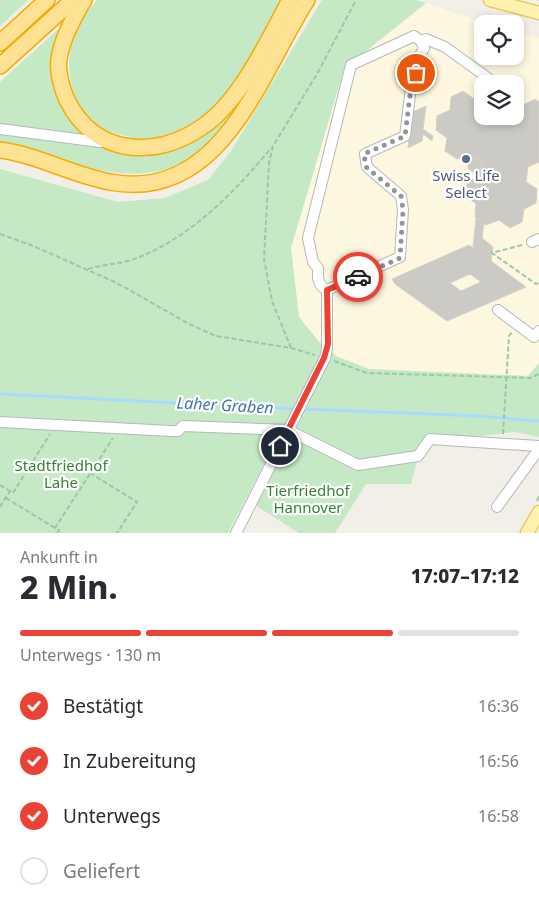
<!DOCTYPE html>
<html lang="de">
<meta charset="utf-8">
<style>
:root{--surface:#fff;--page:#f2f2f3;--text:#2b2b33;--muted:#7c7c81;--line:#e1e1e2;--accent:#ea4335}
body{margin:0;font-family:"Noto Sans",sans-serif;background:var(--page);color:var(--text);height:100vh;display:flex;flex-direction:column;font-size:19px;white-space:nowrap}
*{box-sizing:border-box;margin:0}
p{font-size:16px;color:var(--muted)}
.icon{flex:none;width:28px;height:28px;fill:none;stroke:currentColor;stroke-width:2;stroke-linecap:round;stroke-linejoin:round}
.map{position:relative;height:533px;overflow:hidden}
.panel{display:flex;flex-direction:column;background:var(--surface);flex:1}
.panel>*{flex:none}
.tools{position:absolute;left:474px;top:15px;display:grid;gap:10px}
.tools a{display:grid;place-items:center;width:50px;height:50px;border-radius:10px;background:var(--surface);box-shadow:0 2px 8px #0003;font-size:25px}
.pin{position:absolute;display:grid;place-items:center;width:42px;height:42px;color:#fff;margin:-21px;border:2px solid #fff;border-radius:50%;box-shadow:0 1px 5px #0007}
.courier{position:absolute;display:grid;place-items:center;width:50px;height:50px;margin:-25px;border:4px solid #ea4335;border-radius:50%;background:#fff;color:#222;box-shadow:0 1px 6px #0007}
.headline em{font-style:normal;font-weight:800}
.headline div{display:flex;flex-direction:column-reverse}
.headline{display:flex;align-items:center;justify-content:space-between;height:85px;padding:0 20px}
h1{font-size:32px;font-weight:800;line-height:38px}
.bar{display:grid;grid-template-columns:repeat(4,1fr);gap:8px 5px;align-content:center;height:60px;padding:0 20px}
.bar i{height:6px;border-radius:4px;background:var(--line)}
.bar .selected{background:var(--accent)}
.bar p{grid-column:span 4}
ol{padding:0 20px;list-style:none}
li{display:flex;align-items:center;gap:15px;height:55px}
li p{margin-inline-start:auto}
li .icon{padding:5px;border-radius:50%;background:var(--accent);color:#fff;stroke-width:4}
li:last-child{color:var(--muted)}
li i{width:28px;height:28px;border:2px solid var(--line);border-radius:50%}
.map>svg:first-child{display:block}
</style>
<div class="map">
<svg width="539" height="533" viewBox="0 0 539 533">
<rect width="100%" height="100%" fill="#f1efe8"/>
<path fill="#fef7e0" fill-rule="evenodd" d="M 426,3 L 488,24 L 482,24 L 482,56 L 515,56 L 515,32 L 539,38 L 539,363 L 528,376 L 369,369 L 336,356 L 320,343 L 299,317 L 291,248 L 344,69 ZM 482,84 L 515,84 L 515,116 L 482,116 Z"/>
<g fill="#c5e8c5">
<polygon points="0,0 28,0 0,26"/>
<path d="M 97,0 L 285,0 C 257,50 231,106 180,134 C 170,140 154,141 143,144 C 131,134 114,136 101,127 C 67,104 60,56 81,21 C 85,14 92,7 97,0 Z"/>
<polygon points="322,0 415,0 426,3 344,69 291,248 299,317 320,343 336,356 369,369 528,376 539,363 539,437 515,432 448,440 430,439 418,456 411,484 366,484 335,533 299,533 255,505 284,451 274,445 228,533 0,533 0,169 118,202 165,198 208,180 231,151"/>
<path d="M 64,24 L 54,59 L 86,135 L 113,152 L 145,157 L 185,147 L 225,118 L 238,104 C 230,115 224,129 214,139 C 179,177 131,180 84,166 C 55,158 31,146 0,144 L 0,82 Z"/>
</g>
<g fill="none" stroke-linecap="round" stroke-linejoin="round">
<g stroke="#aadaff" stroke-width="3">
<polyline points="0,394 296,409"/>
<polyline points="303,409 479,416 539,421"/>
</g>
</g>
<g fill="#cccac5" stroke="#d6d1c6" fill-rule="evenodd">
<polygon points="463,91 474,99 482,96 482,116 498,116 508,123 521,117 523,105 535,99 539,102 539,162 528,167 526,182 537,189 536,203 524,209 522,222 510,228 499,220 486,225 475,217 476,204 466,196 467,182 479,177 481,162 469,154 457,159 445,151 447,138 436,130 437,116 450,110 451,97"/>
<polygon points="426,106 423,129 433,136 432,141 423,134 422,141 408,148 411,113"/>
<polygon points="515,113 517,120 508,123 501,118 501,116 515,116"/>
<polygon points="473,157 481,162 480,172 475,174 468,168 468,159"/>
<path d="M 476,218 L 484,223 L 482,238 L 493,247 L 491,261 L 526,287 L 447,321 L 395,284 L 392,279 L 469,245 L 473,248 ZM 470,274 L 481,282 L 461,291 L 450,283 Z"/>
</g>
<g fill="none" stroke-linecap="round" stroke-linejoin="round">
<g stroke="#b5b8bc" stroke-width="12">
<g id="minor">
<polyline points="421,41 426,39 445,47 488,78"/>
<polyline points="0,129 100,142 106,140"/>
<polyline points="532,242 539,239"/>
<polyline points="498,310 534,337 539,331"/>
<polyline points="0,422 171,431 178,431 183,426 288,430 358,465 418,456 430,439 539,446"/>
<polyline points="497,507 539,449"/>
<polyline points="236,533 325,358 327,349 327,290 321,286 318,279 318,268 313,262 308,238 351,65 414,36 421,41 424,48 414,66 415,82 411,87 405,136 365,154 367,167 401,196 403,210 400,257 327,290"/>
</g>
</g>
<g stroke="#f2c960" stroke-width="15">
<g id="major">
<polyline points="490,0 539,13"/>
<polyline points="527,533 539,512"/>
</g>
</g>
<g stroke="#f9ab00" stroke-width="18">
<g id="highway">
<path d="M 84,0 C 73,18 62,38 59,59 C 57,72 62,89 67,100 C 94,155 155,160 202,127 C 241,101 268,40 290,0"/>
<polyline points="0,43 47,0"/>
<polyline points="0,66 73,0"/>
<path d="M 0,150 C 38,155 72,175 110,182 C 222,203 260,73 307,0"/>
</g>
</g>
<g stroke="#9cc7a9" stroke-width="2" stroke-dasharray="5 2.5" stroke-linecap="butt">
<polyline points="0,234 31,245 117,283 189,324 216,336 291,348 315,355"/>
<polyline points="522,245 492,253 536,284 539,283"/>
<path d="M 88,269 C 104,264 122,264 137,258 C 191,237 235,192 271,148"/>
<polyline points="291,348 272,301 264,259 269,163 273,146 317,74 356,0"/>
<polyline points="334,361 367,373 530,378 539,374"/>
<polyline points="503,434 509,336 512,332"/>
<polyline points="90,473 137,502 117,533"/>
<polyline points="0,485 10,491"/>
<polyline points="6,498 55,528"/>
<polyline points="537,501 539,496"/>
<polyline points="0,507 10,491 13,493 50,434"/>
<polyline points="57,533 59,530 55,528 113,438"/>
</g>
<use href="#minor" stroke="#fff" stroke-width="10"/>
<use href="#major" stroke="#fff2af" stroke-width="12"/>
<use href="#highway" stroke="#fde293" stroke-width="15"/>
<polyline stroke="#b6b7b8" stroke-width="1" points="538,0 539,0"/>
</g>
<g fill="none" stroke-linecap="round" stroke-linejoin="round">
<polyline stroke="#929495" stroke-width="5" stroke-dasharray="0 9" points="358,277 400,258 403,210 401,196 366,167 364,154 405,136 411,87 415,82 416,73"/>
<polyline stroke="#ea4335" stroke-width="6" points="280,446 324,358 328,344 327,290 358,277"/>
</g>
<circle fill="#5c6f8a" stroke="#fff" stroke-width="2" cx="466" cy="159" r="5"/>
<g text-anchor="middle" stroke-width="4.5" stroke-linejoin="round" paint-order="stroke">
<g font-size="15" fill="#4e5e75" stroke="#fff">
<text x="466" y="181">Swiss Life<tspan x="466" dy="17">Select</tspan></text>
</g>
<g font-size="15" fill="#348238" stroke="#fff">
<text x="61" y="471">Stadtfriedhof<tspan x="61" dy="17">Lahe</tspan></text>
<text x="308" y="496">Tierfriedhof<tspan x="308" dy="17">Hannover</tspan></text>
</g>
<g font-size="16" font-style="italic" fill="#4174aa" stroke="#fff">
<text transform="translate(225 405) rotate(3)" y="6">Laher Graben</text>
</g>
</g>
</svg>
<div class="tools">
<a><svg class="icon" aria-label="locate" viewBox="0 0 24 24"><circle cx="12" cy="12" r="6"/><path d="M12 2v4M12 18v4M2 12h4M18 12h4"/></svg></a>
<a><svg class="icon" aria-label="layers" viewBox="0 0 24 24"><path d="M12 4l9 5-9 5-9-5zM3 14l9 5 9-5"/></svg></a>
</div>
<div class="pin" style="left:416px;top:73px;background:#ea580c"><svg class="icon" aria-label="bag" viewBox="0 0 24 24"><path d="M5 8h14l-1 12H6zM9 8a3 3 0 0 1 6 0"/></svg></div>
<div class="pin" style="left:280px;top:446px;background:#1f2937"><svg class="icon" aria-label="home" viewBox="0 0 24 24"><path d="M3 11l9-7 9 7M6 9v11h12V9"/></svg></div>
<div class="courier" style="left:358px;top:277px"><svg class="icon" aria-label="car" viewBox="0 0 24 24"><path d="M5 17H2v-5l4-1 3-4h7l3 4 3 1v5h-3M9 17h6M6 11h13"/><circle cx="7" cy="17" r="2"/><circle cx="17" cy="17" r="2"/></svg></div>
</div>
<section class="panel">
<div class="headline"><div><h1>2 Min.</h1><p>Ankunft in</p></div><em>17:07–17:12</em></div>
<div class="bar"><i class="selected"></i><i class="selected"></i><i class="selected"></i><i></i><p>Unterwegs · 130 m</p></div>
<ol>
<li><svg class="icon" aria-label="check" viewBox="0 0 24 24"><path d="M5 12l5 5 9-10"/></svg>Bestätigt<p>16:36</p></li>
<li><svg class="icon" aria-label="check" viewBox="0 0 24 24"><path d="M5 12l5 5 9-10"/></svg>In Zubereitung<p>16:56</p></li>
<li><svg class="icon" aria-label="check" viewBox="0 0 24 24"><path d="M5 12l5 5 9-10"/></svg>Unterwegs<p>16:58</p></li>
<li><i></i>Geliefert</li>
</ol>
</section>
